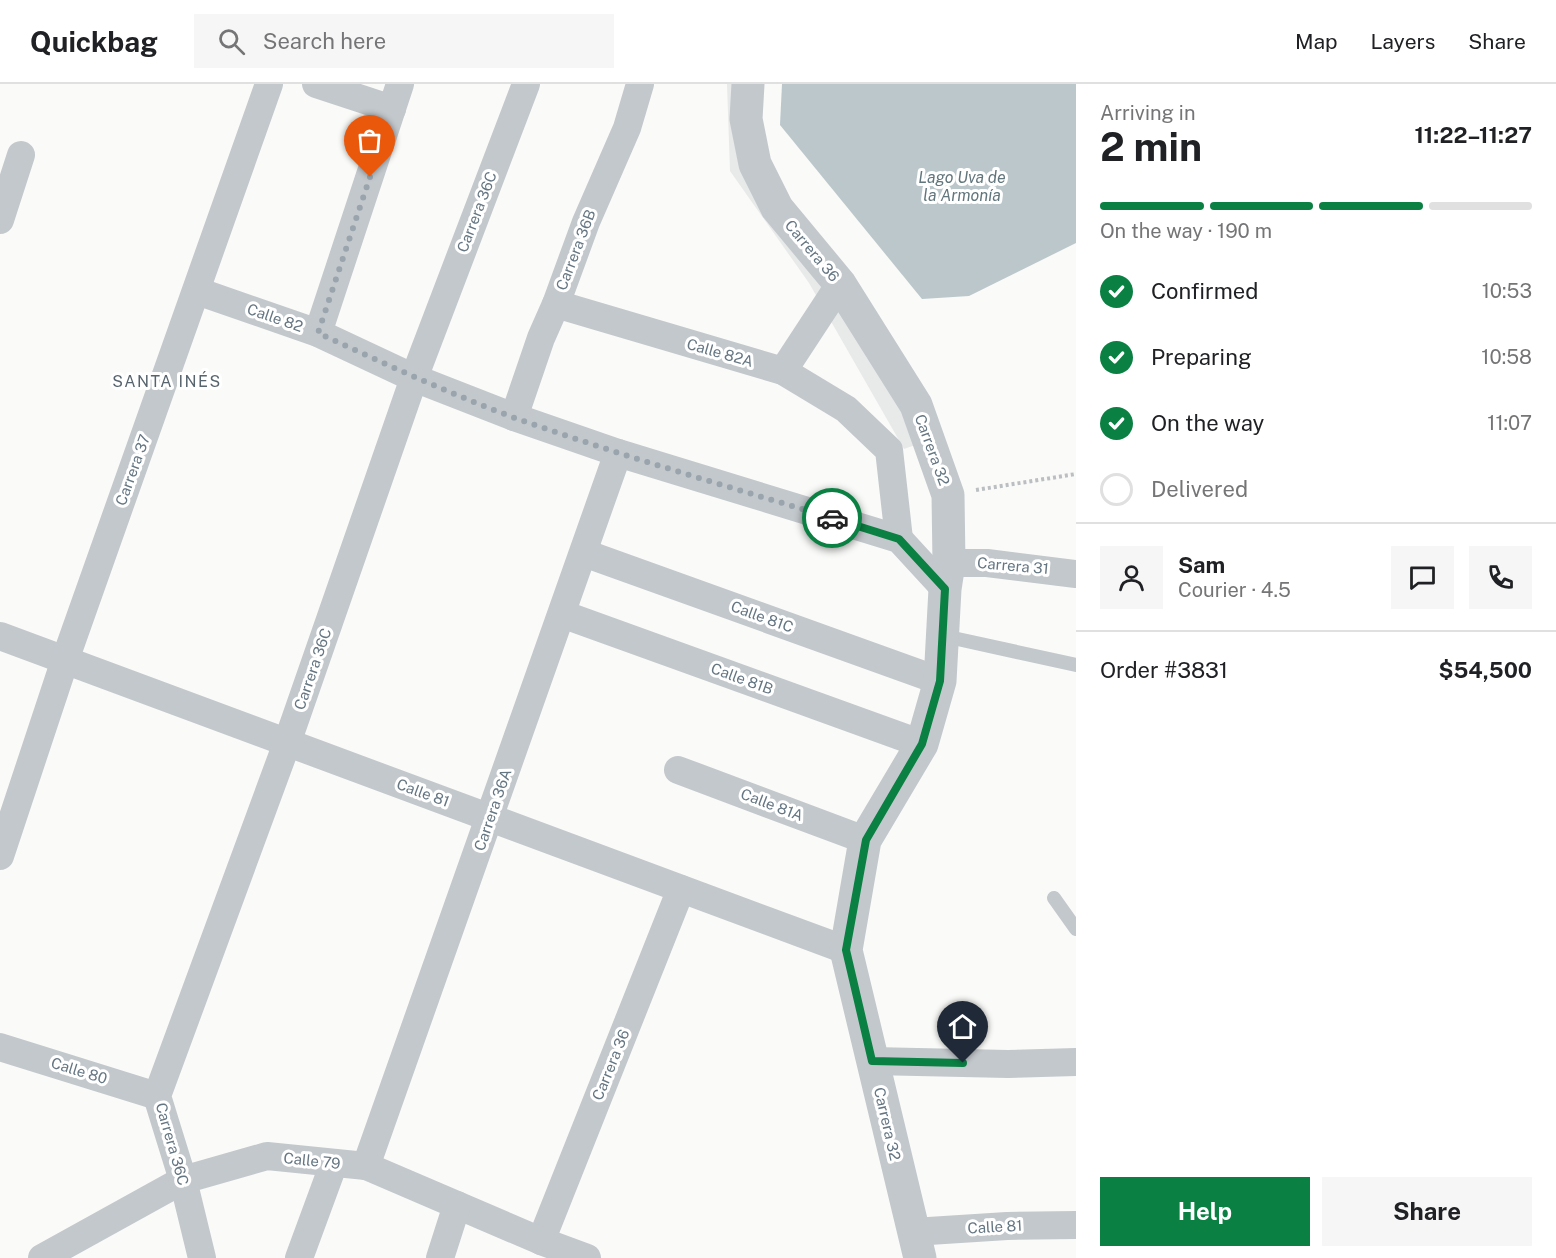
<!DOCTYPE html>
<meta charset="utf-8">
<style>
:root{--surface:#fff;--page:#f6f6f6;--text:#202124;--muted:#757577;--line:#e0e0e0;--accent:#0b8043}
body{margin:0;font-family:"Public Sans",sans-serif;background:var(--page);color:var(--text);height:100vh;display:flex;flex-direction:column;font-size:22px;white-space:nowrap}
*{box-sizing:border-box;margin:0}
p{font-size:20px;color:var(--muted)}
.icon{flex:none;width:33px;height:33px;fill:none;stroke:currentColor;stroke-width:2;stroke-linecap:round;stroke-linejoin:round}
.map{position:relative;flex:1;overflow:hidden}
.sheet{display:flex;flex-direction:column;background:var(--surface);width:480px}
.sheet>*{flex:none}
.pin{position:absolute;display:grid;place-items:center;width:51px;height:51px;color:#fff;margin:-62px -26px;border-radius:50% 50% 50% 0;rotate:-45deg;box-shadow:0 0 6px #0007}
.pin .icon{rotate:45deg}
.courier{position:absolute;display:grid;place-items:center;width:60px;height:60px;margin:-30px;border:4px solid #0b8043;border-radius:50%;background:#fff;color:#222;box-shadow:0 2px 8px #0007}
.head em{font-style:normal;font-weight:700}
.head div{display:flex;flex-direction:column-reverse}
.head{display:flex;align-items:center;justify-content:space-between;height:102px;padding:0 24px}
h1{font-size:39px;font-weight:700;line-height:45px}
.bar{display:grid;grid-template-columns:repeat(4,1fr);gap:9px 6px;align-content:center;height:72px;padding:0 24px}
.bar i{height:8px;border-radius:4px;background:var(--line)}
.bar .on{background:var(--accent)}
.bar p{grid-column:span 4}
.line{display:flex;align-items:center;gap:15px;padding:0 24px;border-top:2px solid var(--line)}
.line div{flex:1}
.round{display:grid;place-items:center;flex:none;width:63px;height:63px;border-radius:0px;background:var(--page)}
ol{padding:0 24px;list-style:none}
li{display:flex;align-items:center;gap:18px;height:66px}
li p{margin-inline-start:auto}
li .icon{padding:6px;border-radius:50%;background:var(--accent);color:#fff;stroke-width:4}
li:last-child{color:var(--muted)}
li i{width:33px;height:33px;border:3px solid var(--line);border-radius:50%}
.action{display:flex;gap:12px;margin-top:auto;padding:12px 24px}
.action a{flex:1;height:69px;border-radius:0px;background:var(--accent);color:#fff;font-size:24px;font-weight:700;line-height:69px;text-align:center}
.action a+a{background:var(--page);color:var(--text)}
header{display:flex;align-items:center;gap:36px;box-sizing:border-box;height:84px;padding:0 30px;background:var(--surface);border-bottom:2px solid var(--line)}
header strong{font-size:28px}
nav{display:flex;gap:33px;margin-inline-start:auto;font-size:21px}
.search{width:420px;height:54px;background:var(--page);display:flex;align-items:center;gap:15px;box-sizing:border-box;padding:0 21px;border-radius:0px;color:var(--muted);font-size:22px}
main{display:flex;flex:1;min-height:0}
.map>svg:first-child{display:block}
</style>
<header>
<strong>Quickbag</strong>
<div class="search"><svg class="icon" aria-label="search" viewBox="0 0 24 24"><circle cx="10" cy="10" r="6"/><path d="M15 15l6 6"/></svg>Search here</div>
<nav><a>Map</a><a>Layers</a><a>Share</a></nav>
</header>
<main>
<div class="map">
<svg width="1076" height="1174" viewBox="0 0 1076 1174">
<rect width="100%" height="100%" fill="#fafaf8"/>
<polygon fill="#e8e9e9" points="727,0 736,0 735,45 830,201 921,359 904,365 809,199 730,87"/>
<polygon fill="#bbc7cb" points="782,0 1076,0 1076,159 969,212 922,215 780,41"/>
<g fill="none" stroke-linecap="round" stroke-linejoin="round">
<polyline stroke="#bbbfc2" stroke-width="4" stroke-dasharray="3 3" stroke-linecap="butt" points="976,406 1076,390"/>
<g stroke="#c3c8cc" stroke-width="14">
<polyline points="944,552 1076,581"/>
<polyline points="1054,814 1076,845"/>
</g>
<g stroke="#c3c8cc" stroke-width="28">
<polyline points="316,0 392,25"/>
<polyline points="0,136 21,71"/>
<polyline points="197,207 318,249 414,294 514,333 618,369 899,455 945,505"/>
<polyline points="556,220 783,287 846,325 889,366 899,455"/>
<polyline points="318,249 400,0"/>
<polyline points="783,287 840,200"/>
<polyline points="514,333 541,254 556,220 586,138 627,44 640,0"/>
<polyline points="584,469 940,597"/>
<polyline points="949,479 987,479 1076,490"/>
<polyline points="562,530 922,660"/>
<polyline points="0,552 846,866"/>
<polyline points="678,686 865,756"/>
<polyline points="0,772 65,576 269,0"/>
<polyline points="0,963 157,1012"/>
<polyline points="872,977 1008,980 1076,978"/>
<polyline points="366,1082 618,369"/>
<polyline points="913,1148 1007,1142 1076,1141"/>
<polyline points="541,1157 681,805"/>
<polyline points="42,1174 183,1096 267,1072 366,1082 541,1157 587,1174"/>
<polyline points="202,1174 183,1096 157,1012 287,659 414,294 526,0"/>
<polyline points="299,1174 334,1079"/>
<polyline points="440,1174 457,1121"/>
</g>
<polyline stroke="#c3c8cc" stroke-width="33" points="748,0 746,35 755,80 777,124 840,200 916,321 948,411 949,479 945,505 940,597 922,660 865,756 846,866 920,1174"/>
</g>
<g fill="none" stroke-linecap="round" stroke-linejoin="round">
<path stroke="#99a4ac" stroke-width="6" stroke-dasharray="0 10.8" d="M 370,93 L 318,249 C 383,279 448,309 515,334 C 619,371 726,402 832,434"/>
<polyline stroke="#0b8043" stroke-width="8" points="832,434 899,455 945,505 940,597 922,660 866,756 846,866 872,977 963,979"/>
</g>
<g text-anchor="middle" stroke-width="6" stroke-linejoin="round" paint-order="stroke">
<g font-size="15" fill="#657683" stroke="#fff">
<text transform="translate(477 128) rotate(-69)" y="5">Carrera 36C</text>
<text transform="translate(576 166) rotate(-69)" y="5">Carrera 36B</text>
<text transform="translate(812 167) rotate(50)" y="5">Carrera 36</text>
<text transform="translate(275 234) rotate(19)" y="5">Calle 82</text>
<text transform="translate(720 269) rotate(16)" y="5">Calle 82A</text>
<text transform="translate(932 366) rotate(70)" y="5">Carrera 32</text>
<text transform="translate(133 386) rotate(-70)" y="5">Carrera 37</text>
<text transform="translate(1013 482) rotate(5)" y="5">Carrera 31</text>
<text transform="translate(762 533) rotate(20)" y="5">Calle 81C</text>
<text transform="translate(313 585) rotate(-71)" y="5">Carrera 36C</text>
<text transform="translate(742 595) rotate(20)" y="5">Calle 81B</text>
<text transform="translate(423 709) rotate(20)" y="5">Calle 81</text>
<text transform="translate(772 721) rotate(21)" y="5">Calle 81A</text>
<text transform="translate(493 726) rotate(-71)" y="5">Carrera 36A</text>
<text transform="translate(611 981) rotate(-68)" y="5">Carrera 36</text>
<text transform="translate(79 987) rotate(17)" y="5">Calle 80</text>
<text transform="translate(887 1040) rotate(77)" y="5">Carrera 32</text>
<text transform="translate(172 1060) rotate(74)" y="5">Carrera 36C</text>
<text transform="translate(312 1077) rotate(6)" y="5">Calle 79</text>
<text transform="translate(995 1143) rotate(-3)" y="5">Calle 81</text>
</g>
<g font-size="16" font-style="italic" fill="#60757c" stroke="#fff">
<text x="962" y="99">Lago Uva de<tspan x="962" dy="18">la Armonía</tspan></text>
</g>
<g font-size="16" letter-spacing="1.5" fill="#57646e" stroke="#fff">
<text x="167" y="303">SANTA INÉS</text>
</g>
</g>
</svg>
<div class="pin" style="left:370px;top:93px;background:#ea580c"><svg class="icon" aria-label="bag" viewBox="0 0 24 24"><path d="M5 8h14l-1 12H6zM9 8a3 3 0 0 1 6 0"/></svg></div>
<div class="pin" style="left:963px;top:979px;background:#1f2937"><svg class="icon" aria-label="home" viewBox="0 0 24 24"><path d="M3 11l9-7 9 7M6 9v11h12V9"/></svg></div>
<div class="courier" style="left:832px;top:434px"><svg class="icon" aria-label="car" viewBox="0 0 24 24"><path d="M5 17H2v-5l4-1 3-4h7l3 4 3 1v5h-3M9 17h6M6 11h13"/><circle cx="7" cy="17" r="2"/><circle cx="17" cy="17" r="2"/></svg></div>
</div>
<section class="sheet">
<div class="head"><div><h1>2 min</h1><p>Arriving in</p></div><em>11:22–11:27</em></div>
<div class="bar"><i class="on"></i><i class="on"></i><i class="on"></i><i></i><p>On the way · 190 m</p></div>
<ol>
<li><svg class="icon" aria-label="check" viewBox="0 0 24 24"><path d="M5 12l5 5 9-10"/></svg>Confirmed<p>10:53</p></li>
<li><svg class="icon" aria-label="check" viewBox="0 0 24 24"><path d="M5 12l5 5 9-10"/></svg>Preparing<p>10:58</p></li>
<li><svg class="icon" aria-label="check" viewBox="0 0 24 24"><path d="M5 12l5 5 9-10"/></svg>On the way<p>11:07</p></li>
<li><i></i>Delivered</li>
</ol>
<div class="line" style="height:108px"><a class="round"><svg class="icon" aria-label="person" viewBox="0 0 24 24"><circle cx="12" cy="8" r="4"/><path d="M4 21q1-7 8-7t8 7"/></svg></a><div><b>Sam</b><p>Courier · 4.5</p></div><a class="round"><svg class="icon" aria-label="chat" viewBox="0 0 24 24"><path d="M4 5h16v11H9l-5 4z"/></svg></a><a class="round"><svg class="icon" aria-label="phone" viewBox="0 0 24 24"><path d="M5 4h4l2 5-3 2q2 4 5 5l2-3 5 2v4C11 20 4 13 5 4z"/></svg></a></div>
<div class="line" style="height:78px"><div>Order #3831</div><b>$54,500</b></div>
<div class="action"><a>Help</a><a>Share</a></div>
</section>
</main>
